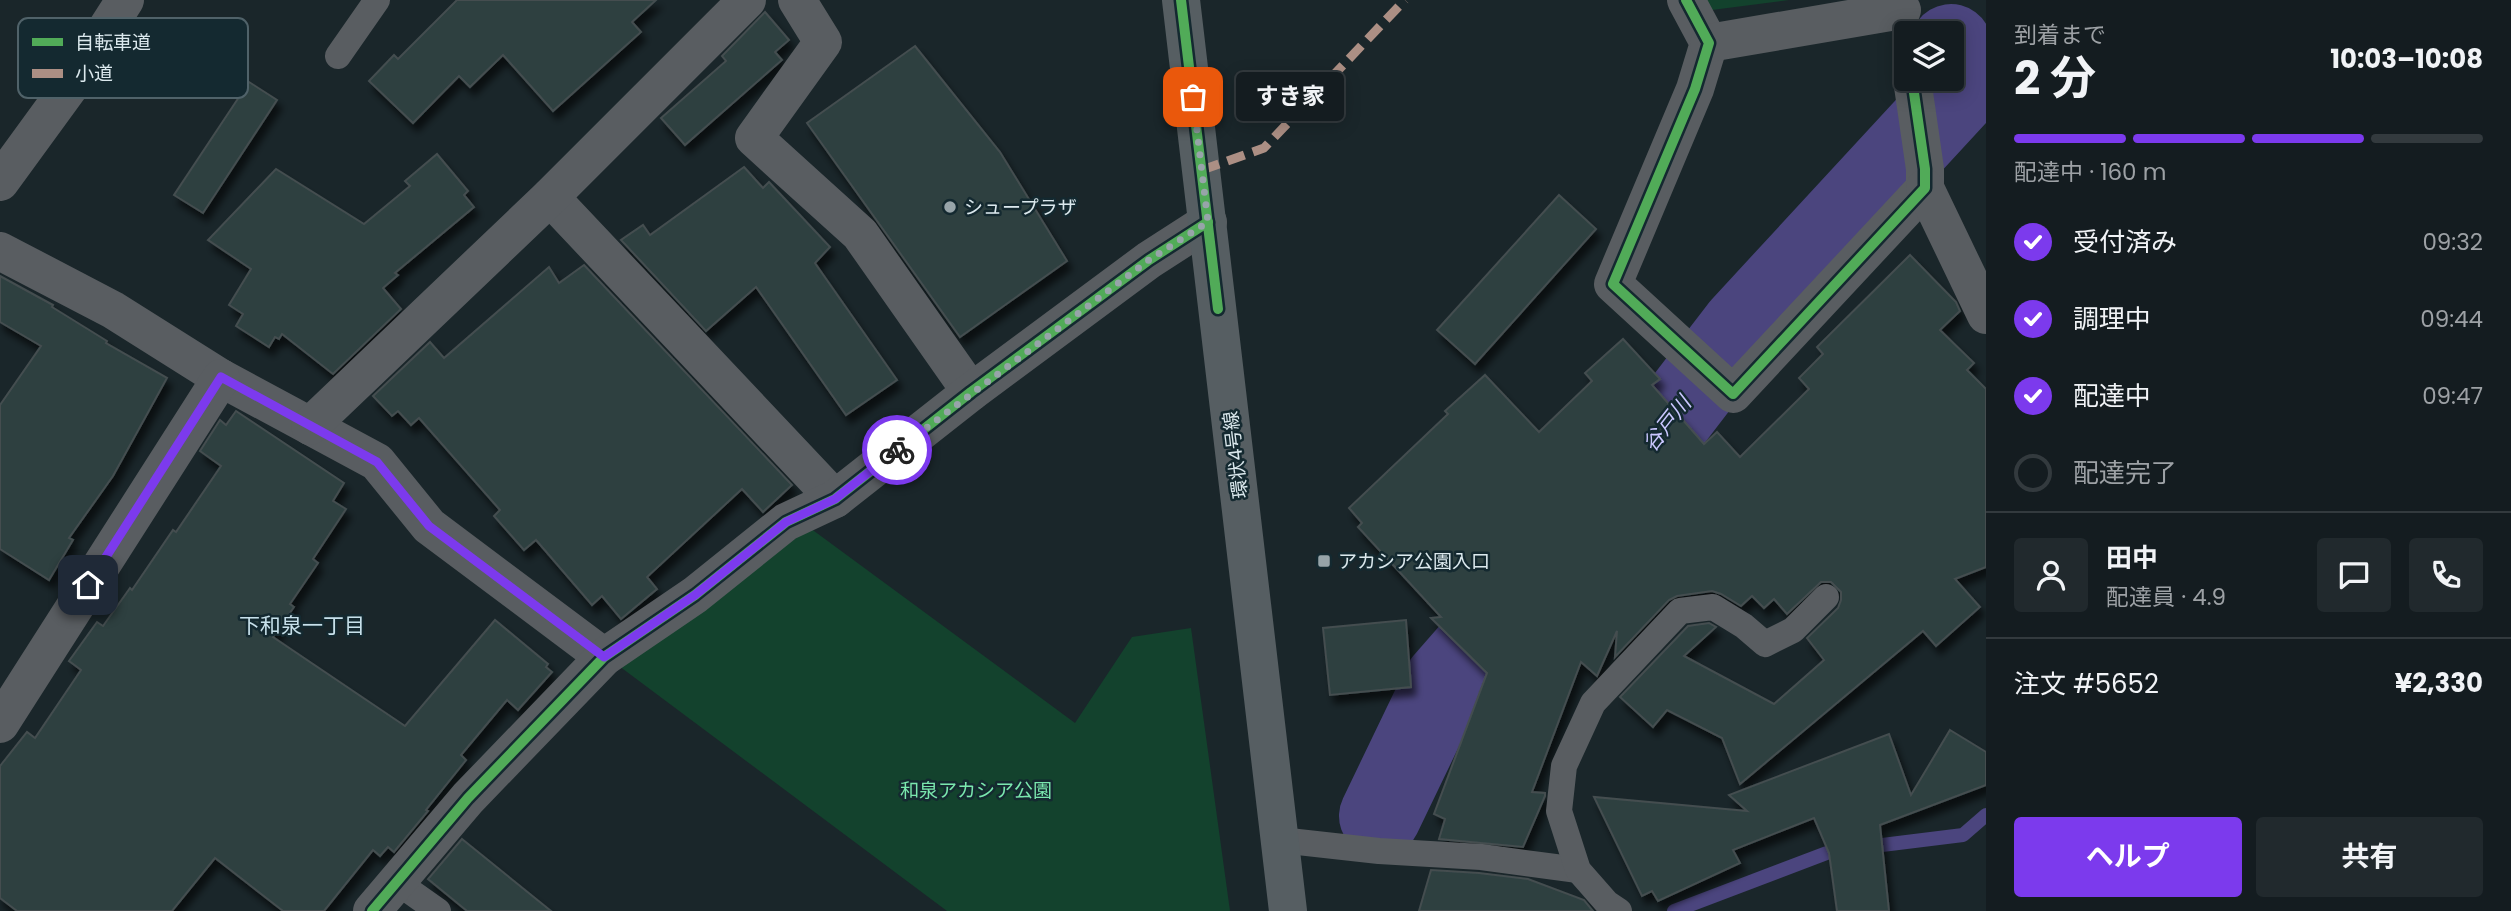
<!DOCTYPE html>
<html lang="ja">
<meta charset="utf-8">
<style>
:root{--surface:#141c20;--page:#21292d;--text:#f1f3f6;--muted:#9da1a5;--line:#333a3e;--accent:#7c3aed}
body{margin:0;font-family:Poppins,"Noto Sans JP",sans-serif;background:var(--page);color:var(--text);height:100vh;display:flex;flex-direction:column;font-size:26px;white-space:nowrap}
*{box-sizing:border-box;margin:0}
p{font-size:23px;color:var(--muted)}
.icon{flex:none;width:38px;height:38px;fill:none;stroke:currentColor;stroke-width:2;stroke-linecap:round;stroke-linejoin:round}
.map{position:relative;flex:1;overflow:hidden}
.sheet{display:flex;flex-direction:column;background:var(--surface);width:525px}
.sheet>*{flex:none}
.tools{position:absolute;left:1894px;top:21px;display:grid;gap:14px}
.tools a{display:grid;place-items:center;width:70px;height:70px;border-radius:7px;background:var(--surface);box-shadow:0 4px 18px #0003,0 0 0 2px var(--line);font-size:35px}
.pin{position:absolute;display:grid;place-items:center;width:60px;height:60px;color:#fff;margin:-30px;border-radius:14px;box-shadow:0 4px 10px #0006}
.courier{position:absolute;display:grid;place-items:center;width:70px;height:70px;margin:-35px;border:5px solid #7c3aed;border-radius:50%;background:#fff;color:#222;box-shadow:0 2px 9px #0007}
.bubble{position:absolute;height:49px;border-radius:7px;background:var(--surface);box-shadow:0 4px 18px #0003,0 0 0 2px var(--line);font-size:23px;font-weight:700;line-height:49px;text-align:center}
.overview em{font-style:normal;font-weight:700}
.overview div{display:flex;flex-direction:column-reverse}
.overview{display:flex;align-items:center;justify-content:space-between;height:119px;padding:0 28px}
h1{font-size:46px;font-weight:700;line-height:52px}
.bar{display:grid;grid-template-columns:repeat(4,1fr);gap:10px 7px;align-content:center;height:84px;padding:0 28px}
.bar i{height:9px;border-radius:5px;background:var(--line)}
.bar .active{background:var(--accent)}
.bar p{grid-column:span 4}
.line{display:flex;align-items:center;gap:18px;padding:0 28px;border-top:2px solid var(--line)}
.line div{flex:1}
.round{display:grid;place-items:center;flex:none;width:74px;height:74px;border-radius:7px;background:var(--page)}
ol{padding:0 28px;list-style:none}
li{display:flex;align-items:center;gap:21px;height:77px}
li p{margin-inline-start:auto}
li .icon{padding:7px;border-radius:50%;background:var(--accent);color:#fff;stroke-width:4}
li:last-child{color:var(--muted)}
li i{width:38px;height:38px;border:4px solid var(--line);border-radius:50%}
.button{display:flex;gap:14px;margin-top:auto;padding:14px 28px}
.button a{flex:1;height:80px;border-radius:7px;background:var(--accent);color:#fff;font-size:28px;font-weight:700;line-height:80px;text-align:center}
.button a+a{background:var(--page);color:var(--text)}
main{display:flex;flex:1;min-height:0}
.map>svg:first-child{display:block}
</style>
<main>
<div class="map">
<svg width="1986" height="911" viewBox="0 0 1986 911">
<defs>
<filter id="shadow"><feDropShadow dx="4.5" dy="8" stdDeviation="3.5" flood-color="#0009"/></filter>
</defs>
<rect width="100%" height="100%" fill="#1a262a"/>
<g fill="#13422d">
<polygon points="1700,0 1789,0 1704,11"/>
<polygon points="810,528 1075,723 1132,637 1191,628 1230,911 947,911 619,666"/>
</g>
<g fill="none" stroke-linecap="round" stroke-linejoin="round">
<g stroke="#4b457e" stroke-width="14">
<polyline points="1866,847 1963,835 1986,815"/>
<polyline points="1674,911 1832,851 1846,850"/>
</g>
<polyline stroke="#4b457e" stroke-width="82" points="1380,816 1444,683 1646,452 1742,327 1958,93 1951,45"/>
</g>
<g fill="#2e4041" stroke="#444e50" stroke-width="2" filter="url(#shadow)">
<polygon points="457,0 656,0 632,22 641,32 553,111 503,55 470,87 459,76 413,123 369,81 394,55 398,59"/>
<polygon points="765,12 789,40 775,52 782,60 685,145 661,118 726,61 722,56"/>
<polygon points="915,46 1000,152 1067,261 960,337 807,123"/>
<polygon points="249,82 277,100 203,213 174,195"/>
<polygon points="437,154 468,191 464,195 474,207 395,273 398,275 383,288 401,309 333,374 282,334 279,339 275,337 269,347 236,326 243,314 229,305 251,269 208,240 276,169 364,224 410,186 405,181"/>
<polygon points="744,167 763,188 769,182 830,247 815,263 897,380 846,415 756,287 706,331 621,240 643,225 650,235"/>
<polygon points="1559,195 1596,229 1475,364 1437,330"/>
<polygon points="1910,255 1956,302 1960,311 1940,330 1974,363 1967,370 1986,389 1986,567 1955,579 1980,607 1936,646 1923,631 1740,784 1722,738 1667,710 1653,727 1620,697 1688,626 1709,623 1716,627 1684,656 1774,704 1824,660 1807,638 1838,608 1841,600 1841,592 1831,582 1821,582 1787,614 1774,599 1764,608 1752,596 1741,606 1721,594 1712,591 1677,596 1669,600 1615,657 1617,631 1597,676 1581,662 1532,792 1545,793 1545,796 1523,847 1439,839 1445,819 1434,814 1487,673 1431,618 1441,617 1358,527 1362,523 1349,508 1448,414 1445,411 1485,375 1539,432 1592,381 1585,373 1623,339 1660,379 1652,385 1704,444 1717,432 1740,457 1809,389 1799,378 1823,354 1817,347"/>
<polygon points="584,265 792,485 763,512 742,489 647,577 657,589 621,619 602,596 592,605 536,540 524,550 494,516 500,510 419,418 411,425 398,411 392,416 373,396 430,342 444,358 549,267 559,283"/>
<polygon points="0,276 53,305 52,307 107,341 106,343 167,378 113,476 69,538 73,540 49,580 0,549 0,405 41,346 0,322"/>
<polygon points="236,411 344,483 333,501 346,509 313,559 318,563 290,604 294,607 273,637 405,726 495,620 548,664 546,667 552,672 518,710 507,700 461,755 466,760 426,810 428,811 394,852 388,847 380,856 373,850 324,911 283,911 215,858 172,911 17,911 0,898 0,766 27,732 35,738 81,670 69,661 97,622 103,626 130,588 132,590 173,530 176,532 221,466 200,451 220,420 226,425"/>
<polygon points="1406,620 1411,687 1330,695 1323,628"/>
<polygon points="1950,730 1986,752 1986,785 1880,825 1889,911 1837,911 1829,853 1814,818 1733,850 1740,863 1658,901 1652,891 1642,896 1594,797 1747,811 1729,795 1889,734 1911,795"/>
<polygon points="462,839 551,911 467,911 428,879"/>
<polygon points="1431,870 1479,873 1528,879 1584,900 1593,911 1419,911"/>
</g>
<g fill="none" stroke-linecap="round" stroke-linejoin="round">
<g stroke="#595d61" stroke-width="26">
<polyline points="338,56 377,0"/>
<polyline points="1280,840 1379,851 1481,857 1578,870"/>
<polyline points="397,882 438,911"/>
<polyline points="1619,911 1607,903 1578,870 1559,811 1564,766 1593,703 1680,611 1713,607 1744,626 1765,644 1793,630 1826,597"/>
</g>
<g stroke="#595d61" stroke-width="38">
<polyline points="797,0 823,42 754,138 860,234 971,392"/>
<polyline points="1686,0 1709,43 1695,89 1613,284 1733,394 1925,188 1925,169 1912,79"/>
<polyline points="1709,43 1902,10"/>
<polyline points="0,182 70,86 125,0"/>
<polyline points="1925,188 1986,315"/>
<polyline points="550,197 835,499"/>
<polyline points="0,251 113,310 221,378 377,462 429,526 604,657"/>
<polyline points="310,426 550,197 747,0"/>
<polyline points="0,724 221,378"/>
<polyline points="372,911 468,798 604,657 695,595 786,522 835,499 971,392 1149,260 1208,222"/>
</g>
<polyline stroke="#565e62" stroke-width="38" points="1181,0 1288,911"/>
<polyline stroke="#ac8f84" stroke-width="9" stroke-dasharray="18 9" stroke-linecap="butt" points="1202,170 1264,148 1405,0"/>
<g stroke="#142930" stroke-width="15">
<g id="cycleway">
<polyline points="1181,0 1218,309"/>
<polyline points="1686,0 1709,43 1695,89 1613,284 1733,394 1925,188 1925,169 1912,79"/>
<polyline points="372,911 468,798 604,657 695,595 786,522 835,499 971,392 1149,260 1208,222"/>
</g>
</g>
<use href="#cycleway" stroke="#51ab58" stroke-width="10"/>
</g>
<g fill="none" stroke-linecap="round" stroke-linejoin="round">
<polyline stroke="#97a4a9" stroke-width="7" stroke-dasharray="0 12.6" points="897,450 1149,260 1208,222 1193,97"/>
<polyline stroke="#7c3aed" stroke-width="9" points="88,585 221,377 377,462 429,526 604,657 695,595 786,522 835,499 897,450"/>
</g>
<g fill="#97a4a9" stroke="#142930" stroke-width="2.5">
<circle cx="950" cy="207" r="7"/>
<rect x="1317" y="554" width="14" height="14" rx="3.5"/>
</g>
<g text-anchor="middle" stroke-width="5" stroke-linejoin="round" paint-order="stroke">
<g font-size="19" fill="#dbe8ed" stroke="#142930" text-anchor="start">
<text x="964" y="214">シュープラザ</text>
<text x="1338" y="568">アカシア公園入口</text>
</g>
<g font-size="19" fill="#dbe8ed" stroke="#142930">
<text transform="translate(1235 455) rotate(-97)" y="7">環状4号線</text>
</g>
<g font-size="19" fill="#7ae7ae" stroke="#142930">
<text x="976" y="797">和泉アカシア公園</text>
</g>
<g font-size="21" font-style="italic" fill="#cac7ff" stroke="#142930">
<text transform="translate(1667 424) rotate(-52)" y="7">谷戸川</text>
</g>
<g font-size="21" fill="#c7e0ea" stroke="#142930">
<text x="302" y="633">下和泉一丁目</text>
</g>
</g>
<rect x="18" y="18" width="230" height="80" rx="10" fill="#142930" stroke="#506269" stroke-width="2"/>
<rect x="32" y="38" width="31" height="8" fill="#51ab58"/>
<rect x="32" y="69" width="31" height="9" fill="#ac8f84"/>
<g font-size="19" fill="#dbe8ed">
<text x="75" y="49">自転車道</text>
<text x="75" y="80">小道</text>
</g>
</svg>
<div class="tools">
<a><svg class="icon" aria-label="layers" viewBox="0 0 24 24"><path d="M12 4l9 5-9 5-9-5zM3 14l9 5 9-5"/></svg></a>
</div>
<div class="pin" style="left:1193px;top:97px;background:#ea580c"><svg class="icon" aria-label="bag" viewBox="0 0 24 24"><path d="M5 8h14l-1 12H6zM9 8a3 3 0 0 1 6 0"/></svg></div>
<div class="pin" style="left:88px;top:585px;background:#1f2937"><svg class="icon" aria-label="home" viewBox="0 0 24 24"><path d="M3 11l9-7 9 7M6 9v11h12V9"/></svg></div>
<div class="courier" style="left:897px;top:450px"><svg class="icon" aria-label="bike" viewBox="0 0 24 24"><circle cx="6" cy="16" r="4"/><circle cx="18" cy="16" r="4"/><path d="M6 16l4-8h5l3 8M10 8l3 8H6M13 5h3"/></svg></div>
<div class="bubble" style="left:1236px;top:72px;width:108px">すき家</div>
</div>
<section class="sheet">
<div class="overview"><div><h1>2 分</h1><p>到着まで</p></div><em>10:03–10:08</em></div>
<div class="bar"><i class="active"></i><i class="active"></i><i class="active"></i><i></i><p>配達中 · 160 m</p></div>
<ol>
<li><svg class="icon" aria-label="check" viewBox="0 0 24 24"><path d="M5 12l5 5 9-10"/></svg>受付済み<p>09:32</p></li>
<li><svg class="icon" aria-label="check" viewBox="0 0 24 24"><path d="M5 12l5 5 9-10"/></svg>調理中<p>09:44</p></li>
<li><svg class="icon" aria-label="check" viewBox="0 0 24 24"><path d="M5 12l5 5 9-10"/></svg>配達中<p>09:47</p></li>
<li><i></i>配達完了</li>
</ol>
<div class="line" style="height:126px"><a class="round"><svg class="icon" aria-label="person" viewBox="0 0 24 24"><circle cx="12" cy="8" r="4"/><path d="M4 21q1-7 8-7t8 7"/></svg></a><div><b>田中</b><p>配達員 · 4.9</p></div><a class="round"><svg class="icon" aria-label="chat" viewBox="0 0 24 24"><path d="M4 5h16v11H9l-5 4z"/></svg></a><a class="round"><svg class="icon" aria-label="phone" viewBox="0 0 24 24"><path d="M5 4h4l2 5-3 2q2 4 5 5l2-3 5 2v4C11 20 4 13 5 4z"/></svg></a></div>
<div class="line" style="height:91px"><div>注文 #5652</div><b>¥2,330</b></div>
<div class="button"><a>ヘルプ</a><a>共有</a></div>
</section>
</main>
